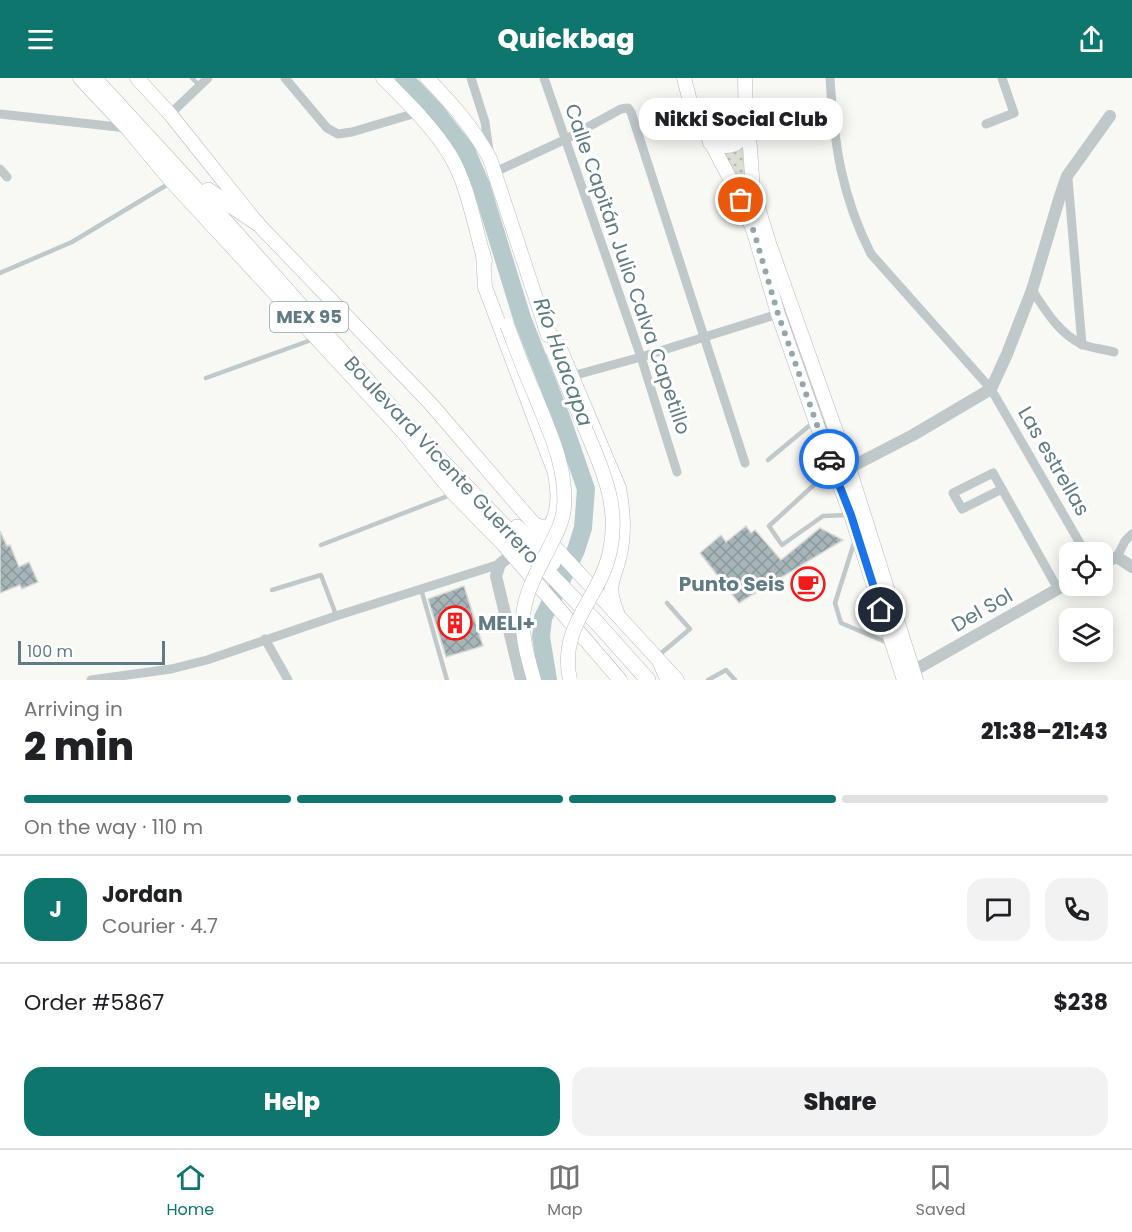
<!DOCTYPE html>
<meta charset="utf-8">
<style>
:root{--surface:#fff;--page:#f2f2f2;--text:#202124;--muted:#757577;--line:#e0e0e0;--accent:#0f766e}
body{margin:0;font-family:Poppins,sans-serif;background:var(--page);color:var(--text);height:100vh;display:flex;flex-direction:column;font-size:22px;white-space:nowrap}
*{box-sizing:border-box;margin:0}
p{font-size:20px;color:var(--muted)}
.icon{flex:none;width:33px;height:33px;fill:none;stroke:currentColor;stroke-width:2;stroke-linecap:round;stroke-linejoin:round}
.map{position:relative;height:602px;overflow:hidden}
.panel{display:flex;flex-direction:column;background:var(--surface);flex:1}
.panel>*{flex:none}
.tools{position:absolute;left:1059px;top:464px;display:grid;gap:12px}
.tools a{display:grid;place-items:center;width:54px;height:54px;border-radius:12px;background:var(--surface);box-shadow:0 3px 15px #0003;font-size:30px}
.scale{position:absolute;left:18px;bottom:15px;width:147px;box-sizing:border-box;padding-left:6px;border:3px solid #607b83;border-top:0;font-size:16px;line-height:21px;white-space:nowrap;color:#607b83;-webkit-text-stroke:4px #fff;paint-order:stroke}
.pin{position:absolute;display:grid;place-items:center;width:51px;height:51px;color:#fff;margin:-26px;border:3px solid #fff;border-radius:50%;box-shadow:0 2px 6px #0007}
.courier{position:absolute;display:grid;place-items:center;width:60px;height:60px;margin:-30px;border:4px solid #1a73e8;border-radius:50%;background:#fff;color:#222;box-shadow:0 2px 8px #0007}
.bubble{position:absolute;height:42px;border-radius:18px;background:var(--surface);box-shadow:0 3px 15px #0003;font-size:20px;font-weight:800;line-height:42px;text-align:center}
.summary em{font-style:normal;font-weight:800}
.summary div{display:flex;flex-direction:column-reverse}
.summary{display:flex;align-items:center;justify-content:space-between;height:102px;padding:0 24px}
h1{font-size:39px;font-weight:800;line-height:45px}
.bar{display:grid;grid-template-columns:repeat(4,1fr);gap:9px 6px;align-content:center;height:72px;padding:0 24px}
.bar i{height:8px;border-radius:4px;background:var(--line)}
.bar .selected{background:var(--accent)}
.bar p{grid-column:span 4}
.line{display:flex;align-items:center;gap:15px;padding:0 24px;border-top:2px solid var(--line)}
.line div{flex:1}
.round{display:grid;place-items:center;flex:none;width:63px;height:63px;border-radius:18px;background:var(--page)}
.primary-button{display:flex;gap:12px;margin-top:auto;padding:12px 24px}
.primary-button a{flex:1;height:69px;border-radius:18px;background:var(--accent);color:#fff;font-size:24px;font-weight:800;line-height:69px;text-align:center}
.primary-button a+a{background:var(--page);color:var(--text)}
header{display:flex;justify-content:space-between;align-items:center;height:78px;padding:0 24px;background:var(--accent);color:#fff;font-size:27px;font-weight:800}
.tab-bar{display:flex;justify-content:space-around;align-items:center;height:84px;border-top:2px solid var(--line);background:var(--surface);font-size:16px;color:var(--muted)}
.tab-bar a{display:grid;justify-items:center;gap:3px}
.tab-bar .selected{color:var(--accent)}
.map>svg:first-child{display:block}
</style>
<header><svg class="icon" aria-label="menu" viewBox="0 0 24 24"><path d="M4 6h16M4 12h16M4 18h16"/></svg>Quickbag<svg class="icon" aria-label="share" viewBox="0 0 24 24"><path d="M12 15V3M7 8l5-5 5 5M5 13v7h14v-7"/></svg></header>
<div class="map">
<svg width="1132" height="602" viewBox="0 0 1132 602">
<defs>
<pattern id="garden-dots" width="8" height="8" patternUnits="userSpaceOnUse" patternTransform="scale(1.5)"><rect width="8" height="8" fill="#daded4"/><path d="M2 2h.1M6 6h.1" fill="none" stroke="#b4b9b1" stroke-width="1.8" stroke-linecap="round"/></pattern>
<pattern id="building-cross-hatch" width="8" height="8" patternUnits="userSpaceOnUse" patternTransform="scale(1.5)"><rect width="8" height="8" fill="#a7b5b8"/><path d="M0 0l8 8M0 8l8-8" fill="none" stroke="#8b989b"/></pattern>
</defs>
<rect width="100%" height="100%" fill="#f8f8f5"/>
<polygon fill="url(#garden-dots)" points="744,65 880,505 720,73"/>
<g fill="none" stroke-linecap="round" stroke-linejoin="round">
<polyline stroke="#b7cacb" stroke-width="18" points="404,0 436,34 466,72 481,107 522,240 561,339 586,411 583,450 576,472 543,540 541,559 548,602"/>
</g>
<g fill="url(#building-cross-hatch)" stroke="#dadad8" stroke-width="1.5">
<polygon points="746,448 751,455 755,452 781,482 820,450 843,462 739,525 700,475 721,457 726,464"/>
<polygon points="0,453 7,468 10,467 19,489 29,484 38,504 22,511 20,507 0,515"/>
<polygon points="464,508 483,568 446,579 428,521"/>
</g>
<g fill="none" stroke-linecap="round" stroke-linejoin="round">
<g stroke="#b3bcbf" stroke-width="15">
<g id="secondary">
<polyline points="80,0 127,50 172,104 404,355 454,416 504,467 620,602"/>
<polyline points="137,0 170,36 257,145 430,325 541,454 677,602"/>
<path d="M 383,0 C 406,23 433,49 450,77 C 469,109 474,148 485,183"/>
<path d="M 427,0 C 453,27 472,48 490,81 L 548,257"/>
<polyline points="684,0 691,27 735,110 754,154 778,236 822,361 851,437 904,602"/>
<polyline points="745,0 746,44 750,69 753,113 769,165 849,390 916,602"/>
<path d="M 710,65 C 726,72 744,68 746,48"/>
<path d="M 483,175 L 485,209 L 555,395 C 558,413 560,432 550,448 L 544,449 L 535,447"/>
<path d="M 545,249 L 559,268 L 619,410 C 623,431 625,450 621,471 C 617,499 604,504 617,534"/>
</g>
</g>
<g stroke="#b4bbbd" stroke-width="16">
<g id="trunk">
<polyline points="94,0 219,136 400,339 598,546 648,602"/>
<polyline points="208,112 257,145"/>
<polyline points="517,449 553,485"/>
<polyline points="661,586 668,602"/>
</g>
</g>
<g stroke="#c0c8ca" stroke-width="4.5">
<polyline points="192,0 200,8"/>
<polyline points="0,195 72,164 170,105"/>
<polyline points="206,300 314,261"/>
<polyline points="820,370 819,400 815,406 769,448 782,467 823,438 848,437"/>
<polyline points="768,382 815,343"/>
<polyline points="855,462 835,525 841,545 888,565"/>
<polyline points="321,467 453,416"/>
<polyline points="421,511 447,602"/>
<polyline points="272,512 321,497 336,537"/>
<polyline points="659,577 690,551 667,525"/>
<polyline points="708,602 726,592 735,602"/>
</g>
<g stroke="#c0c8ca" stroke-width="9">
<polyline points="285,0 327,50 338,56 352,54 416,35"/>
<polyline points="471,0 485,44 489,73"/>
<polyline points="544,0 641,279 677,394"/>
<path d="M 830,0 C 834,65 841,117 871,176 L 991,311 L 1085,474"/>
<polyline points="0,36 127,50"/>
<polyline points="170,36 208,0"/>
<polyline points="986,46 1014,35 1002,0"/>
<polyline points="0,91 7,99"/>
<polyline points="495,94 564,62 621,31 628,30 631,34 745,385"/>
<polyline points="1068,101 1082,267"/>
<path d="M 1032,212 C 1046,233 1058,254 1081,266 C 1090,270 1104,271 1114,274"/>
<polyline points="572,298 641,279 778,236"/>
<polyline points="1002,411 962,431 953,415 993,395 1058,511"/>
<polyline points="1117,479 1125,463 1132,456"/>
<polyline points="265,561 288,602"/>
<polyline points="91,602 171,591 207,582 336,538 500,486"/>
</g>
<g stroke="#c0c8ca" stroke-width="12">
<polyline points="849,390 913,357 991,311 1007,276 1032,212 1060,118 1067,98 1110,38"/>
<polyline points="512,476 500,486 496,498 521,602"/>
<polyline points="1102,485 1117,479 1132,489"/>
<polyline points="913,593 1070,504"/>
</g>
<use href="#secondary" stroke="#fff" stroke-width="14"/>
<use href="#trunk" stroke="#fff" stroke-width="15"/>
<g stroke="#b3bcbf" stroke-width="15" stroke-linecap="butt">
<g id="secondary-bridge">
<path d="M 507,247 C 516,270 524,293 534,315 C 549,353 567,388 564,429 C 563,445 553,462 546,476 C 518,529 517,544 534,602"/>
<path d="M 553,273 C 563,299 574,324 585,350 C 602,390 620,428 610,473 C 600,521 558,547 570,602"/>
</g>
</g>
<use href="#secondary-bridge" stroke="#fff" stroke-width="14"/>
</g>
<g fill="none" stroke-linecap="round" stroke-linejoin="round">
<polyline stroke="#95a7ab" stroke-width="6" stroke-dasharray="0 10.8" points="741,122 754,154 778,236 829,381"/>
<polyline stroke="#1a73e8" stroke-width="8" points="829,381 851,437 881,532"/>
</g>
<defs>
<g id="cafe-ring" transform="scale(1.725)"><circle r="9.5" fill="#fff" stroke="#f41b1a" stroke-width="1.5"/><path d="M-5.5-4.5H6V0H3Q3 3.5 0 3.5H-2.5Q-5.5 3.5-5.5 0ZM3-3.2v2h1.7v-2ZM-6 4.5H4V6H-6Z" fill="#f41b1a"/></g>
<g id="building-ring" transform="scale(1.725)"><circle r="9.5" fill="#fff" stroke="#f41b1a" stroke-width="1.5"/><path d="M-4-6H4V6H1V3H-1V6H-4ZM-2.5-4.3h1.7v1.8h-1.7ZM.8-4.3h1.7v1.8H.8ZM-2.5-1h1.7V.8h-1.7ZM.8-1h1.7V.8H.8Z" fill="#f41b1a"/></g>
</defs>
<g fill-rule="evenodd">
<use href="#cafe-ring" x="808" y="506"/>
<use href="#building-ring" x="455" y="545"/>
</g>
<g text-anchor="middle" stroke-width="6" stroke-linejoin="round" paint-order="stroke">
<rect fill="#fff" stroke="#90a3a8" stroke-width="1.5" x="270" y="224" width="78" height="30" rx="4.5"/>
<g font-size="18" font-weight="bold" fill="#607b83">
<text x="309" y="245">MEX 95</text>
</g>
<g font-size="20" fill="#607b83" stroke="#fff">
<text transform="translate(628 191) rotate(71)" y="7">Calle Capitán Julio Calva Capetillo</text>
<text transform="translate(442 382) rotate(47)" y="7">Boulevard Vicente Guerrero</text>
<text transform="translate(1054 383) rotate(60)" y="7">Las estrellas</text>
<text transform="translate(982 532) rotate(-30)" y="7">Del Sol</text>
</g>
<g font-size="20" font-weight="bold" fill="#607b83" stroke="#fff" text-anchor="end">
<text x="785" y="513">Punto Seis</text>
<text x="478" y="552" text-anchor="start">MELI+</text>
</g>
<g font-size="21" font-style="italic" fill="#5b7c7e" stroke="#fff">
<text transform="translate(563 284) rotate(70)" y="7">Río Huacapa</text>
</g>
</g>
</svg>
<div class="tools">
<a><svg class="icon" aria-label="locate" viewBox="0 0 24 24"><circle cx="12" cy="12" r="6"/><path d="M12 2v4M12 18v4M2 12h4M18 12h4"/></svg></a>
<a><svg class="icon" aria-label="layers" viewBox="0 0 24 24"><path d="M12 4l9 5-9 5-9-5zM3 14l9 5 9-5"/></svg></a>
</div>
<div class="scale">100 m</div>
<div class="pin" style="left:741px;top:122px;background:#ea580c"><svg class="icon" aria-label="bag" viewBox="0 0 24 24"><path d="M5 8h14l-1 12H6zM9 8a3 3 0 0 1 6 0"/></svg></div>
<div class="pin" style="left:881px;top:532px;background:#1f2937"><svg class="icon" aria-label="home" viewBox="0 0 24 24"><path d="M3 11l9-7 9 7M6 9v11h12V9"/></svg></div>
<div class="courier" style="left:829px;top:381px"><svg class="icon" aria-label="car" viewBox="0 0 24 24"><path d="M5 17H2v-5l4-1 3-4h7l3 4 3 1v5h-3M9 17h6M6 11h13"/><circle cx="7" cy="17" r="2"/><circle cx="17" cy="17" r="2"/></svg></div>
<div class="bubble" style="left:639px;top:20px;width:204px">Nikki Social Club</div>
</div>
<section class="panel">
<div class="summary"><div><h1>2 min</h1><p>Arriving in</p></div><em>21:38–21:43</em></div>
<div class="bar"><i class="selected"></i><i class="selected"></i><i class="selected"></i><i></i><p>On the way · 110 m</p></div>
<div class="line" style="height:108px"><b class="round" style="background:var(--accent);color:#fff">J</b><div><b>Jordan</b><p>Courier · 4.7</p></div><a class="round"><svg class="icon" aria-label="chat" viewBox="0 0 24 24"><path d="M4 5h16v11H9l-5 4z"/></svg></a><a class="round"><svg class="icon" aria-label="phone" viewBox="0 0 24 24"><path d="M5 4h4l2 5-3 2q2 4 5 5l2-3 5 2v4C11 20 4 13 5 4z"/></svg></a></div>
<div class="line" style="height:78px"><div>Order #5867</div><b>$238</b></div>
<div class="primary-button"><a>Help</a><a>Share</a></div>
</section>
<nav class="tab-bar">
<a class="selected"><svg class="icon" aria-label="home" viewBox="0 0 24 24"><path d="M3 11l9-7 9 7M6 9v11h12V9"/></svg>Home</a>
<a><svg class="icon" aria-label="map" viewBox="0 0 24 24"><path d="M3 6l6-2 6 2 6-2v14l-6 2-6-2-6 2zM9 4v14M15 6v14"/></svg>Map</a>
<a><svg class="icon" aria-label="saved" viewBox="0 0 24 24"><path d="M7 4h10v16l-5-4-5 4z"/></svg>Saved</a>
</nav>
